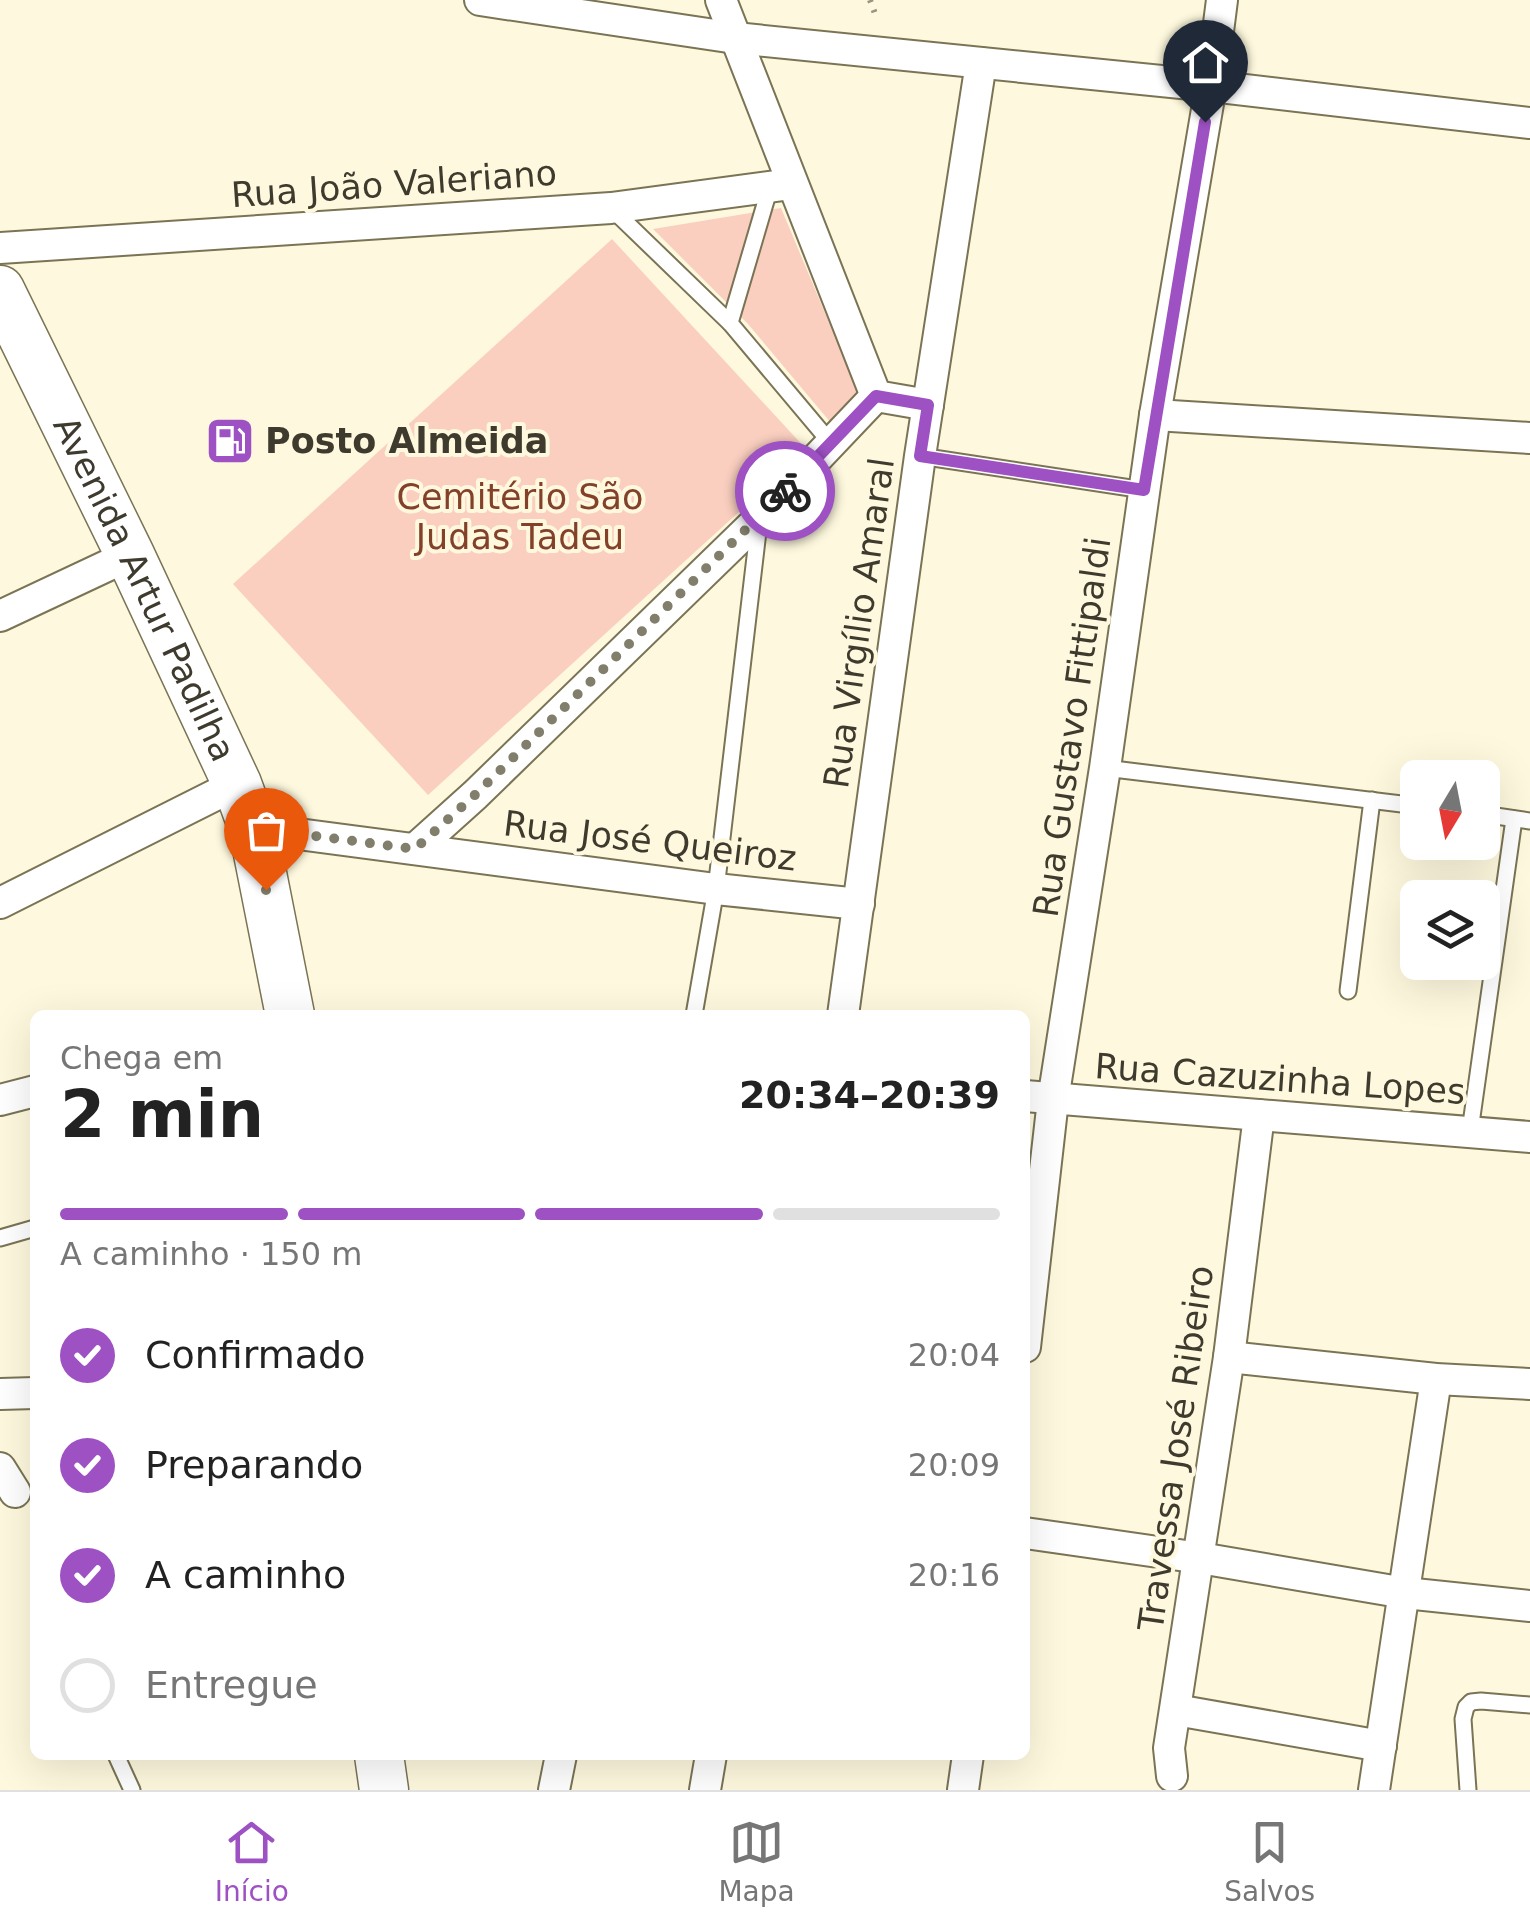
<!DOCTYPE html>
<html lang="pt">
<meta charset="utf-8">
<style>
:root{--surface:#fff;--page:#f6f6f6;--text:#222;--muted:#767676;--line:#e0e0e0;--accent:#9d51c3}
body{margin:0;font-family:"DejaVu Sans",sans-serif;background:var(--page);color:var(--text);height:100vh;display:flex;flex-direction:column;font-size:38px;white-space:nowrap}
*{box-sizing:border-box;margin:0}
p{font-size:32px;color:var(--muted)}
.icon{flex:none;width:55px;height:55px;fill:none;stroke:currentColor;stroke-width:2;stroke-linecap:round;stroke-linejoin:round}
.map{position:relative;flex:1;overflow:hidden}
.drawer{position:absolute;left:30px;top:1010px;width:1000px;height:750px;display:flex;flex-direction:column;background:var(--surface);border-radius:15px;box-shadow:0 10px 40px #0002}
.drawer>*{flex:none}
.needle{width:65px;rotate:190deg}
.controls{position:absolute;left:1400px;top:760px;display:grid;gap:20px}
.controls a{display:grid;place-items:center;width:100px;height:100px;border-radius:15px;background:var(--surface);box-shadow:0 10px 40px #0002;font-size:50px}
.pin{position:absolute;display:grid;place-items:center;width:85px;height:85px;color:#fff;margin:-102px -42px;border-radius:50% 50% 50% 0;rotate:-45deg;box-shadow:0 0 10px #0007}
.pin .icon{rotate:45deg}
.courier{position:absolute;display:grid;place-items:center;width:100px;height:100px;margin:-50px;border:8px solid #9d51c3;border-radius:50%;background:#fff;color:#222;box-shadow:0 2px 12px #0007}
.summary em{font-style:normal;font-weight:600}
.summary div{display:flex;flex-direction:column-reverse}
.summary{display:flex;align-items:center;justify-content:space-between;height:170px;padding:0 30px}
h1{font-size:65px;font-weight:600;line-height:75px}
.bar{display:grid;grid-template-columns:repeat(4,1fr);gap:15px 10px;align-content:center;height:120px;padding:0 30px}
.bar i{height:12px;border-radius:8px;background:var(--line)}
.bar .current{background:var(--accent)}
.bar p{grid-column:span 4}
ol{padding:0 30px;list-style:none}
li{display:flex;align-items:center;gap:30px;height:110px}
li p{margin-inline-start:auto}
li .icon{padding:10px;border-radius:50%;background:var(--accent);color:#fff;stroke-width:4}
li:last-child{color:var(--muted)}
li i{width:55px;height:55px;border:5px solid var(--line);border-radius:50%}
.menu{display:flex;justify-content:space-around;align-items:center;height:140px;border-top:2px solid var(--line);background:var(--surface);font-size:28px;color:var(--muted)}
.menu a{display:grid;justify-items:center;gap:5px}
.menu .current{color:var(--accent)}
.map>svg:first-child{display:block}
</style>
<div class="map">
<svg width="1530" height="1790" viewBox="0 0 1530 1790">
<rect width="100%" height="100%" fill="#fef9de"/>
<g fill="#facfc0">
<polygon points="781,208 859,394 831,423 748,324 653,229"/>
<polygon points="612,239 807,450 428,795 233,584"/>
</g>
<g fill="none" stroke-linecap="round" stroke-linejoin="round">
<g stroke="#7a7455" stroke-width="19">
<g id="service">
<polyline points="770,187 730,323 830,442"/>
<polyline points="611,208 730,323"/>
<polyline points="920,456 1144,490"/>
<polyline points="1105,768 1418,806"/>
<polyline points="1482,814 1530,821"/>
<polyline points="1348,991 1372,800"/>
<polyline points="694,1015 716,889 759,523"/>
<polyline points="1470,1131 1514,819"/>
<polyline points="0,1238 35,1228"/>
<polyline points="116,1755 132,1790"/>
<polyline points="1468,1790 1463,1719 1466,1707 1471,1702 1481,1701 1530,1705"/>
</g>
</g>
<g stroke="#7a7455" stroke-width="34">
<g id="minor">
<polyline points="480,0 735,38 1211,86 1530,123"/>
<polyline points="721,0 876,396 928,405"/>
<polyline points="0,248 611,208 791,184"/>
<polyline points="1155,415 1530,438"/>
<polyline points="0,616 130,555"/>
<polyline points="253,828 716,889 859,904"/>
<polyline points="415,849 475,795 760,518 876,396"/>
<polyline points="0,903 237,784"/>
<polyline points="843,1015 920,456 981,63"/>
<polyline points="1025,1096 1530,1137"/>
<polyline points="0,1100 35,1091"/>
<polyline points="1025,1347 1053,1100 1105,768 1155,415 1211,86 1222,0"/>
<polyline points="1229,1357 1436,1379 1530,1384"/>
<polyline points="0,1394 35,1393"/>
<polyline points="0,1468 15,1492"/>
<polyline points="1025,1533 1200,1558 1405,1593 1530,1606"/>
<polyline points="1176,1710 1381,1746"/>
<polyline points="1172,1776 1169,1748 1229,1357 1259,1115"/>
<polyline points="554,1790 561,1755"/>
<polyline points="705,1790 711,1755"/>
<polyline points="963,1790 968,1755"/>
<polyline points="1374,1790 1436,1379"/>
</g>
</g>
<g stroke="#7a7455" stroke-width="51">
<g id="primary">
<path id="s1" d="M 0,290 L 130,555 L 237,784 L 253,828 L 290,1015"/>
<polyline points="379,1755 384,1790"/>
</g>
</g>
<polyline stroke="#999581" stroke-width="6" stroke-dasharray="2.5 8" stroke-linecap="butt" points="870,0 877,19"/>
<use href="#service" stroke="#fff" stroke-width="15"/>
<use href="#minor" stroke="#fff" stroke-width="30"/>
<use href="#primary" stroke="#fff" stroke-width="48"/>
</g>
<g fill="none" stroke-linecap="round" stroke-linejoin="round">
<polyline stroke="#817e6c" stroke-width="10" stroke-dasharray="0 18" points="266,890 254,828 415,849 476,794 785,491"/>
<polyline stroke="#9d51c3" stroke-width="12" points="785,491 876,396 928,405 920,456 1144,490 1205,122"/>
</g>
<defs>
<g id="fuel-square" transform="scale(2.5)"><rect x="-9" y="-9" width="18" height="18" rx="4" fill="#9d51c3" stroke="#fef9de"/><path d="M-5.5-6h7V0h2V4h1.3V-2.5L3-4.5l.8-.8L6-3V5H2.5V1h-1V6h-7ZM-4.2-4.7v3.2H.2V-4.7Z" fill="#fff"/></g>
</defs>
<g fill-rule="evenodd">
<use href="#fuel-square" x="230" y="441"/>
</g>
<g text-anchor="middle" stroke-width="8" stroke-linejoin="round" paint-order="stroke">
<g font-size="35" fill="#3e3b2e" stroke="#fef9de">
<text transform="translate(394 184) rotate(-4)" y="12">Rua João Valeriano</text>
<text dy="12" stroke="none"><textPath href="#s1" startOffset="332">Avenida Artur Padilha</textPath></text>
<text transform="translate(859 623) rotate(-82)" y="12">Rua Virgílio Amaral</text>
<text transform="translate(1072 727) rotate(-82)" y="12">Rua Gustavo Fittipaldi</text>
<text transform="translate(650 841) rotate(7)" y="12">Rua José Queiroz</text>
<text transform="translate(1280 1079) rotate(4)" y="12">Rua Cazuzinha Lopes</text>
<text transform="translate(1176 1448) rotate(-82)" y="12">Travessa José Ribeiro</text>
</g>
<g font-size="35" font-weight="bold" fill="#3e3b2e" stroke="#fef9de" text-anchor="start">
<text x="265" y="453">Posto Almeida</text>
</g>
<g font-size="35" fill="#834129" stroke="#fef9de">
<text x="520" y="509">Cemitério São<tspan x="520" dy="40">Judas Tadeu</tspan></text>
</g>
</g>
</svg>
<div class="controls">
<a><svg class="needle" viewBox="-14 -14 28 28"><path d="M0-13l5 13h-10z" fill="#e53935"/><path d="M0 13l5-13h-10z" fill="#767676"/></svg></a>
<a><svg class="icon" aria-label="layers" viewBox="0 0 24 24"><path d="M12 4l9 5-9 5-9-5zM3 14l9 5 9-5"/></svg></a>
</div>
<div class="pin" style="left:266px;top:890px;background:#ea580c"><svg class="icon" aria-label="bag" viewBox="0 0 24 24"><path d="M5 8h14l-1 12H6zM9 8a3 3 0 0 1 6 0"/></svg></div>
<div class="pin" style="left:1205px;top:122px;background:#1f2937"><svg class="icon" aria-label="home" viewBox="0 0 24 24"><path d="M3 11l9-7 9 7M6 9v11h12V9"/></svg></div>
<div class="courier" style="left:785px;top:491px"><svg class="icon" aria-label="bike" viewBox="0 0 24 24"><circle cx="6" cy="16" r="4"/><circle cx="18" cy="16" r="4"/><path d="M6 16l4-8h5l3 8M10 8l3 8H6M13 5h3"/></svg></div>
<section class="drawer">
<div class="summary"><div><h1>2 min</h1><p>Chega em</p></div><em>20:34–20:39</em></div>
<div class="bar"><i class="current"></i><i class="current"></i><i class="current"></i><i></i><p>A caminho · 150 m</p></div>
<ol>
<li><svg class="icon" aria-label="check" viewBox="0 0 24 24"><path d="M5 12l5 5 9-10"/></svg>Confirmado<p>20:04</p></li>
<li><svg class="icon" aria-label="check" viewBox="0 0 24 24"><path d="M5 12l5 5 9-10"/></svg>Preparando<p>20:09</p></li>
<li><svg class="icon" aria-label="check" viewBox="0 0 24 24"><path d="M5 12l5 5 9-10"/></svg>A caminho<p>20:16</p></li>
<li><i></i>Entregue</li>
</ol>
</section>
</div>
<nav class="menu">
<a class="current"><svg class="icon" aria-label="home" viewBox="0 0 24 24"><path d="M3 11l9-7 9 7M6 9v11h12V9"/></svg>Início</a>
<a><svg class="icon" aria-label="map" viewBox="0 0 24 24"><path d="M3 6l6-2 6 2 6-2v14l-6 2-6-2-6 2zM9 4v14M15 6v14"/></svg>Mapa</a>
<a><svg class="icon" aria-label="saved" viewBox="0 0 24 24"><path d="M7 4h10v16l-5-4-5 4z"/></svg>Salvos</a>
</nav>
